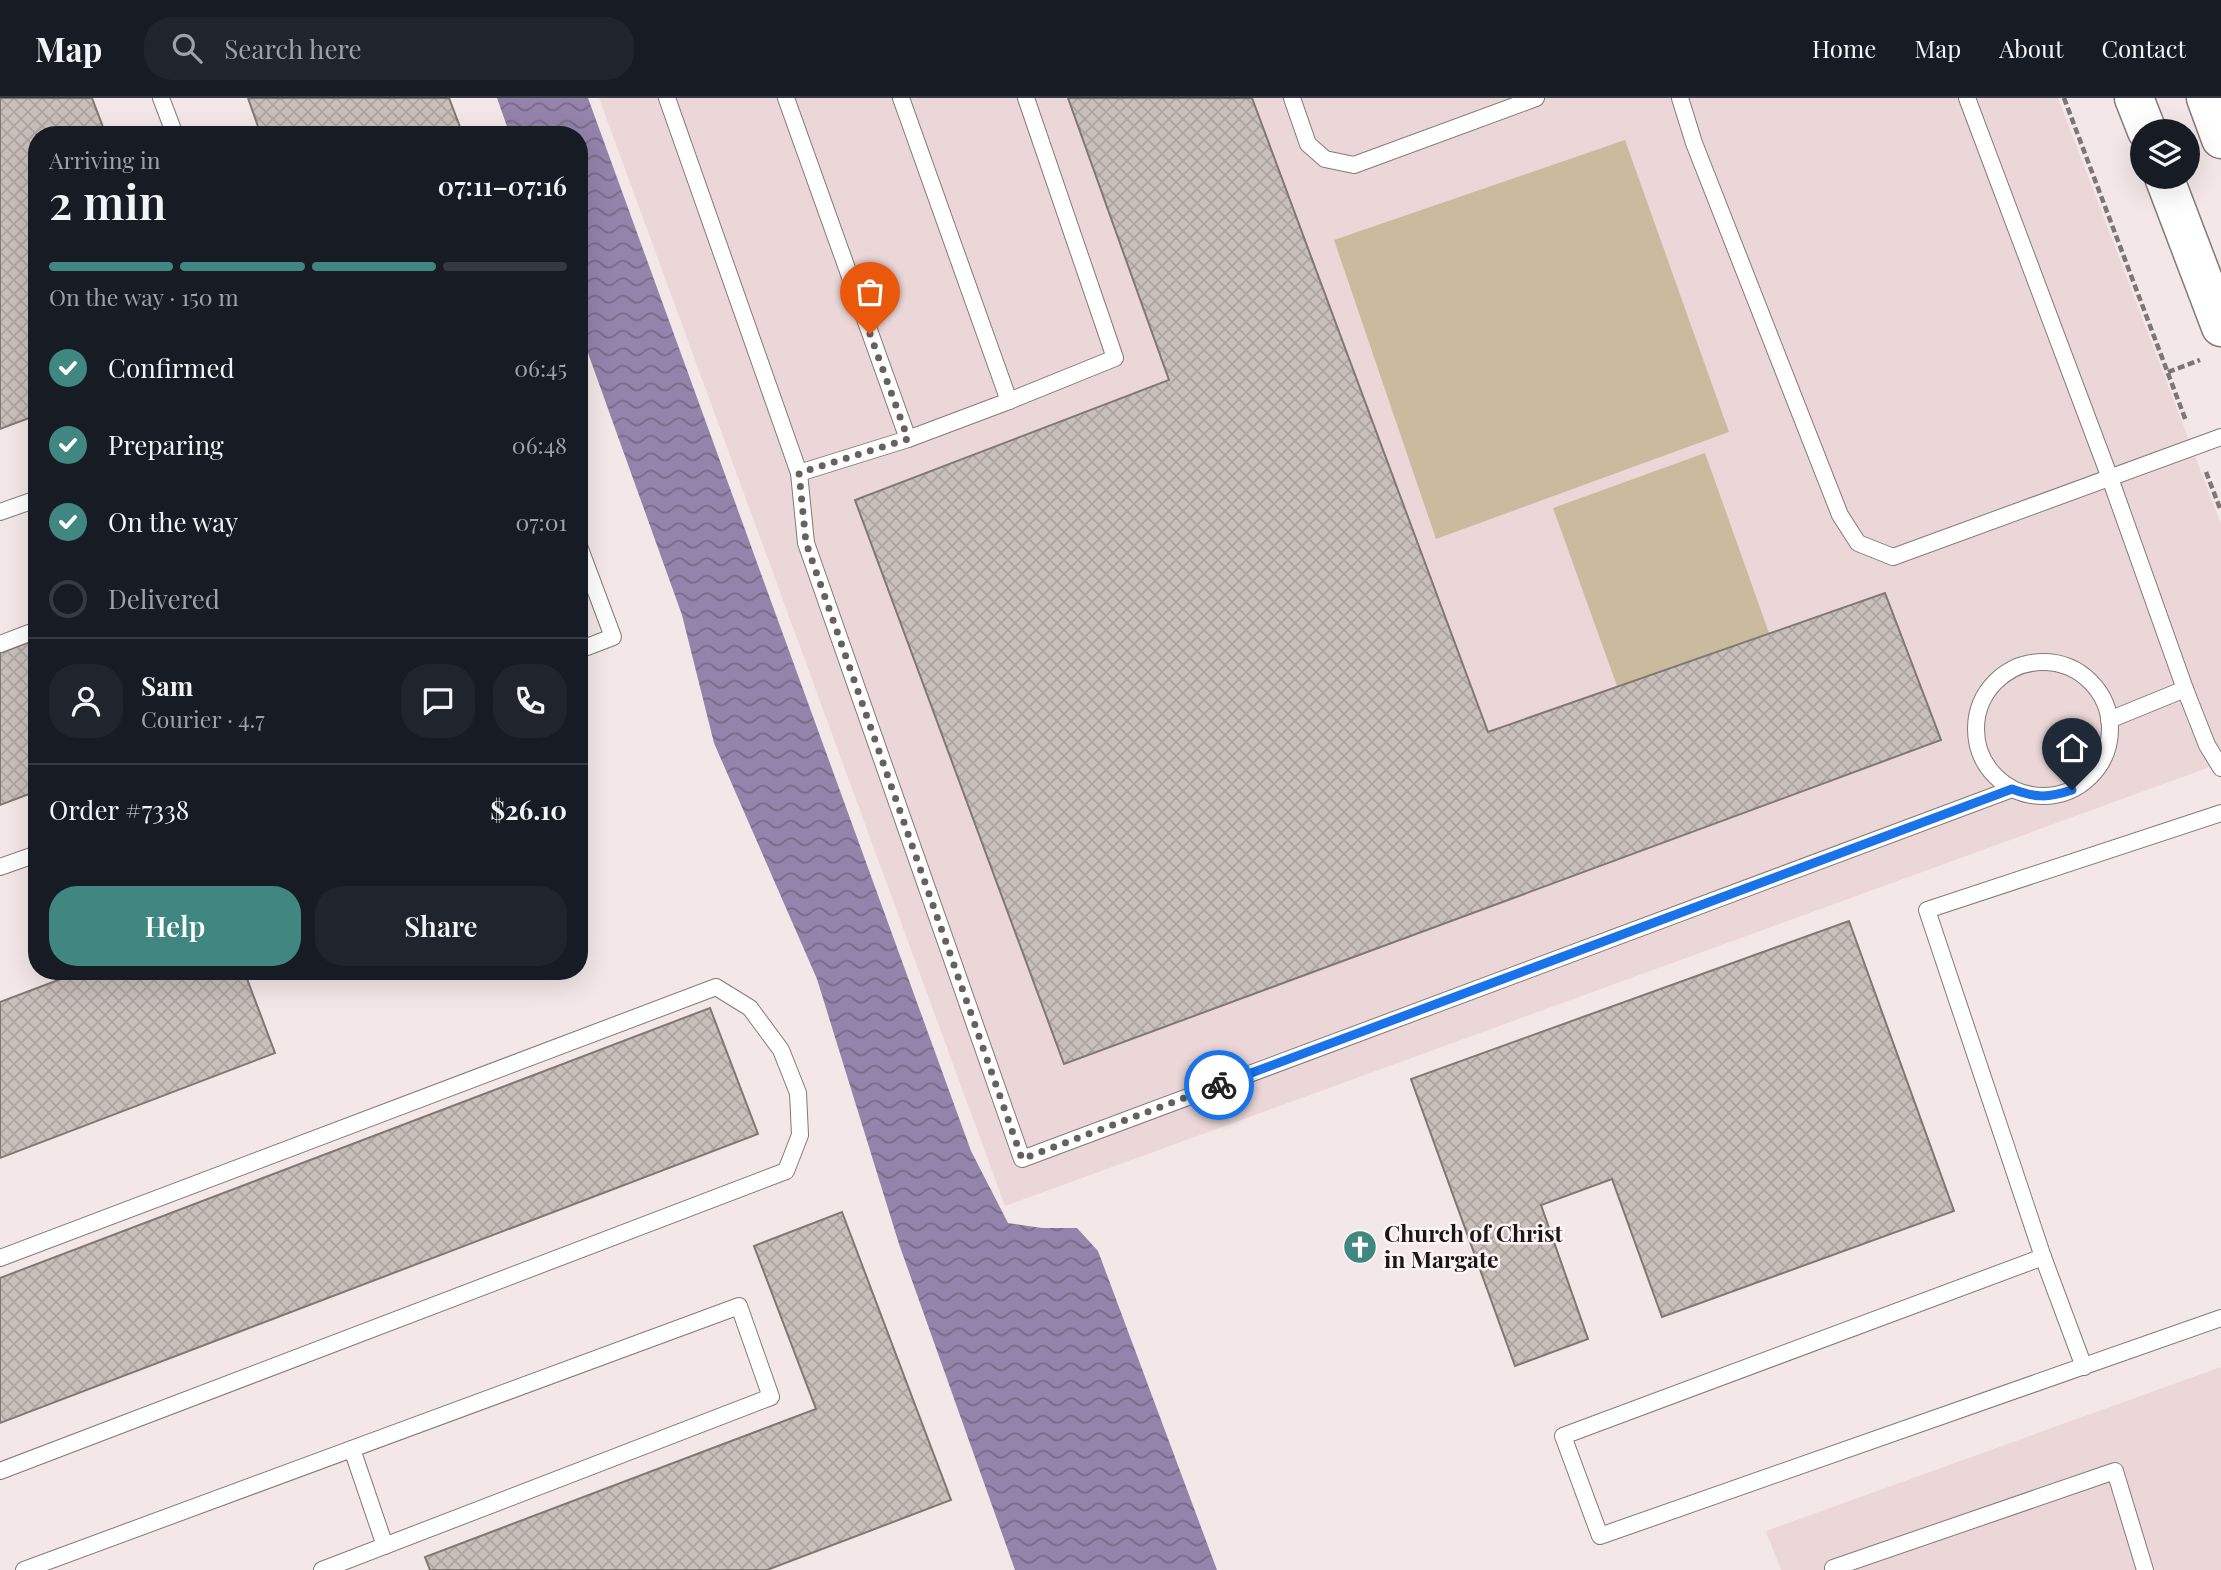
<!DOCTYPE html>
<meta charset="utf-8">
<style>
:root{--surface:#171b24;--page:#20242c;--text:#f1f3f6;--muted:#9ea1a6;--line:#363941;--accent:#408782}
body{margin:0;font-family:"Playfair Display",serif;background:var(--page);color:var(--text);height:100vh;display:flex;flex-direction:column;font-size:26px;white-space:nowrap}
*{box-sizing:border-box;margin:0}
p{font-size:23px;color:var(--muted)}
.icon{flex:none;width:38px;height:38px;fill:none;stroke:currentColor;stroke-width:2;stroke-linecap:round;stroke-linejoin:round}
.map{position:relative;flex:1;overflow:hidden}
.details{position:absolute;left:28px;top:28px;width:560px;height:854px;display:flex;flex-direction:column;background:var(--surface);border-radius:28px;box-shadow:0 7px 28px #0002}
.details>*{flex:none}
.controls{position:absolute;left:2130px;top:21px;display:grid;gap:14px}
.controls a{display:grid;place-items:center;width:70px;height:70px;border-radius:50%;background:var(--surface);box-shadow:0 7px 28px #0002;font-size:35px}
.pin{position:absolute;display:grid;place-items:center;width:60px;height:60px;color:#fff;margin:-72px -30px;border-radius:50% 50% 50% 0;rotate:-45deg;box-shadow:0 0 7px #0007}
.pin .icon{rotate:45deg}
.courier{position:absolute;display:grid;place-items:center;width:70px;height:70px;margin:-35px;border:5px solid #1a73e8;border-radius:50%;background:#fff;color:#222;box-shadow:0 2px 9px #0007}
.summary em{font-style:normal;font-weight:600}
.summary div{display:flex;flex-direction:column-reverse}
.summary{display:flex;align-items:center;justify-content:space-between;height:119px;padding:0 21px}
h1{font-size:46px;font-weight:600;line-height:52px}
.bar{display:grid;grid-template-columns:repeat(4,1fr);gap:10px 7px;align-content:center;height:84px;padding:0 21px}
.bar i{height:9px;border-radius:5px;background:var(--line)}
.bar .selected{background:var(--accent)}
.bar p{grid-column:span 4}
.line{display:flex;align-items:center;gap:18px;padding:0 21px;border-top:2px solid var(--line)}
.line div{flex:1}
.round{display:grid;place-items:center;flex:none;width:74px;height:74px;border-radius:28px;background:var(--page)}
ol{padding:0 21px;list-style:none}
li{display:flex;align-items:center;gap:21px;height:77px}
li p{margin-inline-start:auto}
li .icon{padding:7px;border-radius:50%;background:var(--accent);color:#fff;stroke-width:4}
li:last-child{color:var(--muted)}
li i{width:38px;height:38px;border:4px solid var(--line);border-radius:50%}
.button{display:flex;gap:14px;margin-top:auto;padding:14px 21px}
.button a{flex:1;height:80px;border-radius:28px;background:var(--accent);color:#fff;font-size:28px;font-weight:600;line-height:80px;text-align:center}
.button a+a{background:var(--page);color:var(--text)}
header{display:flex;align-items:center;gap:42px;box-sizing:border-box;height:98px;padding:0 35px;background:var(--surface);border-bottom:2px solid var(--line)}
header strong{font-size:33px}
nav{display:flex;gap:38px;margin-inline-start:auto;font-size:24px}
.search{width:490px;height:63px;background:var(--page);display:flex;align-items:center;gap:18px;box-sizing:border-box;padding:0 24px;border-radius:28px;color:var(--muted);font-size:26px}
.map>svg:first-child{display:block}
</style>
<header>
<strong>Map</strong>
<div class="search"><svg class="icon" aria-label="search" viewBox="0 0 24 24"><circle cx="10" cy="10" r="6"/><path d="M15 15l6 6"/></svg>Search here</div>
<nav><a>Home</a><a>Map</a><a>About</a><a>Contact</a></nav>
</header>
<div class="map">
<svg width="2221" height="1472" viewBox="0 0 2221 1472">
<defs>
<pattern id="water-waves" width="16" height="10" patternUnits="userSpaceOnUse" patternTransform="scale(1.75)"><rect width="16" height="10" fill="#9483aa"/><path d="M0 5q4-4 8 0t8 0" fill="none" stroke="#786a89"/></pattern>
<pattern id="building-cross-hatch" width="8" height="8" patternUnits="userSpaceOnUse" patternTransform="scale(1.75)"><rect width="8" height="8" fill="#cac0bb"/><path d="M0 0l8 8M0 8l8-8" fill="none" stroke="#ada4a0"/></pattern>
</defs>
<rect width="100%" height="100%" fill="#f3e7e7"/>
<g fill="#ecd7d8">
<polygon points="599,0 2058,0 2221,426 2221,665 1005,1108"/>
<polygon points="2221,1269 2221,1472 1781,1472 1766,1433"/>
</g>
<g fill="#cabb9f">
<polygon points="1625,42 1729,334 1436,441 1334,142"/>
<polygon points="1705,355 1769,535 1617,588 1553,410"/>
</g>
<polygon fill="url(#water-waves)" points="497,0 588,0 971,1053 1008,1125 1042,1130 1077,1130 1098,1153 1217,1472 1015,1472 899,1146 817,881 714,645 682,517 579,230 579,37 510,37"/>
<g fill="url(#building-cross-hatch)" stroke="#817873" stroke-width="2">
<polygon points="0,0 92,0 106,37 37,37 37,317 0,331"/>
<polygon points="248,0 449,0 463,37 261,37"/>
<polygon points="1068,0 1252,0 1488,634 1885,495 1941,642 1064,966 855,402 1169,282"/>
<polygon points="37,541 37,693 0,707 0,555"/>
<polygon points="1849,823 1954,1113 1662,1219 1612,1081 1541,1107 1588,1241 1515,1268 1411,981"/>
<polygon points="82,873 244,873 275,955 0,1060 0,904"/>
<polygon points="710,910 758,1036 0,1325 0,1180"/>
<polygon points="842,1114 951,1402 767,1472 430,1472 425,1459 816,1311 754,1148"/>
</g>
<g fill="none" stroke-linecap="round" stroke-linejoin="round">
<g stroke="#84797a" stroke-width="18">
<g id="lane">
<polyline points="161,0 175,37"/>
<polyline points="667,0 799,375 806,445 1022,1061 2012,691"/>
<polyline points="786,0 908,341 799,375"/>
<polyline points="901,0 1009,303 908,341"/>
<polyline points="1292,0 1308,46 1325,61 1354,67 1536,0"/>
<polyline points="1680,0 1694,45 1840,417 1858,445 1893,459 2221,339"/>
<polyline points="1967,0 2110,380 2185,591"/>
<polyline points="1009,303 1115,260 1026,0"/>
<polyline points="0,414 37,401"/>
<polyline points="579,448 613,539 579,552"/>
<polyline points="0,546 37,532"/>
<circle cx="2043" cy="631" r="67"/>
<polyline points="2109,622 2185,591 2207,647 2221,670"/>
<polyline points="2221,715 1927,812 2043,1159 1563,1338 1600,1438 2221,1220"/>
<polyline points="0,769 37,756"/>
<polyline points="2043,1159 2084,1269"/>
<polyline points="0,1160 716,889 750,910 781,952 798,995 800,1037 786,1073 0,1373"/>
<polyline points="352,1351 385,1448"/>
<polyline points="24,1472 739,1208 771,1299 322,1472"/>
<polyline points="1834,1472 1833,1470 2115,1373 2145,1472"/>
</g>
</g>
<g stroke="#84797a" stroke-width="41">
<g id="secondary">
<polyline points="2134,0 2147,33"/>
<polyline points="2206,0 2221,41"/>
<polyline points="2164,79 2221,229"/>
</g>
</g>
<g stroke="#7e7676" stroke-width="4.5" stroke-dasharray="7 3.5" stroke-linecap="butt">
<polyline points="2064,0 2186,323"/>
<polyline points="2168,274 2200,262"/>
<polyline points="2206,374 2221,413"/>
</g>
<use href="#lane" stroke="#fff" stroke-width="16"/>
<use href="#secondary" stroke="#fff" stroke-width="38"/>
</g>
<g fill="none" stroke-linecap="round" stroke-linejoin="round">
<polyline stroke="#676060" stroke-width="7" stroke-dasharray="0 12.6" points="870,236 908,341 799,375 806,445 1022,1061 1219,987"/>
<path stroke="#1a73e8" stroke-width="9" d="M 1219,987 L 2012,691 C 2036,700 2048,700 2072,692"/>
</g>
<defs>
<g id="church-disc" transform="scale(1.75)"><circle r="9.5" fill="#408782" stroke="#fff4f5"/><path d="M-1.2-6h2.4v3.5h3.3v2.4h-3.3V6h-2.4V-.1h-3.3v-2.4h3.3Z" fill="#fff"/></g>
</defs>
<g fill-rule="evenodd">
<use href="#church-disc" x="1360" y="1149"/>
</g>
<g text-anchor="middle" stroke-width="5" stroke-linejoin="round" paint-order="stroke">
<g font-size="23" font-weight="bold" fill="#1b1717" stroke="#fff4f5" text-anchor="start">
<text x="1384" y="1144">Church of Christ<tspan x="1384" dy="26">in Margate</tspan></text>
</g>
</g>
</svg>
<div class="controls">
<a><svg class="icon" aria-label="layers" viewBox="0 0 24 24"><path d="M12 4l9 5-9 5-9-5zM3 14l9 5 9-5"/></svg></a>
</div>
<div class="pin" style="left:870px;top:236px;background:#ea580c"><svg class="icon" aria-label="bag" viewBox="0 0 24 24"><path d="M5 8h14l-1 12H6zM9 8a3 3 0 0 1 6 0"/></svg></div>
<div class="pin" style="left:2072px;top:692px;background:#1f2937"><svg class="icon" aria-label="home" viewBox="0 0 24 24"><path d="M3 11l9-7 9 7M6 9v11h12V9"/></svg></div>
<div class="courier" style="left:1219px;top:987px"><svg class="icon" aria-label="bike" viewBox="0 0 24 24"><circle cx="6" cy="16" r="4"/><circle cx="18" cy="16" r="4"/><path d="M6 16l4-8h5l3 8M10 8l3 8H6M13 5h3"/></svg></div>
<section class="details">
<div class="summary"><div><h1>2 min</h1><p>Arriving in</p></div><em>07:11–07:16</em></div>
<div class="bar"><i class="selected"></i><i class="selected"></i><i class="selected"></i><i></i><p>On the way · 150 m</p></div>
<ol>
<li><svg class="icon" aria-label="check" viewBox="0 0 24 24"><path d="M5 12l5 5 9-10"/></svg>Confirmed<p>06:45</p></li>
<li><svg class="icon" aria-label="check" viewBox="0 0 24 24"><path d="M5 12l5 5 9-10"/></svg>Preparing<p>06:48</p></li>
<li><svg class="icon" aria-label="check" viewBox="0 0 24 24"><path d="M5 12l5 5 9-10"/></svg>On the way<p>07:01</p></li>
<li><i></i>Delivered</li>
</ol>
<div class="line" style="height:126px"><a class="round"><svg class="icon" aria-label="person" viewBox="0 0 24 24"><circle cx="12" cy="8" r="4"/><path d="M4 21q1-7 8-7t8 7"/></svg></a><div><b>Sam</b><p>Courier · 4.7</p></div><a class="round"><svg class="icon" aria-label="chat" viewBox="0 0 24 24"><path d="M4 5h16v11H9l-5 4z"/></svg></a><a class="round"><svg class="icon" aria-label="phone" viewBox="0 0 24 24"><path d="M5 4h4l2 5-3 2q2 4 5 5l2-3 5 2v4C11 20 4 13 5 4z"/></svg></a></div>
<div class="line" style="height:91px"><div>Order #7338</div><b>$26.10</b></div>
<div class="button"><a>Help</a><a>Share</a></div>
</section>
</div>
